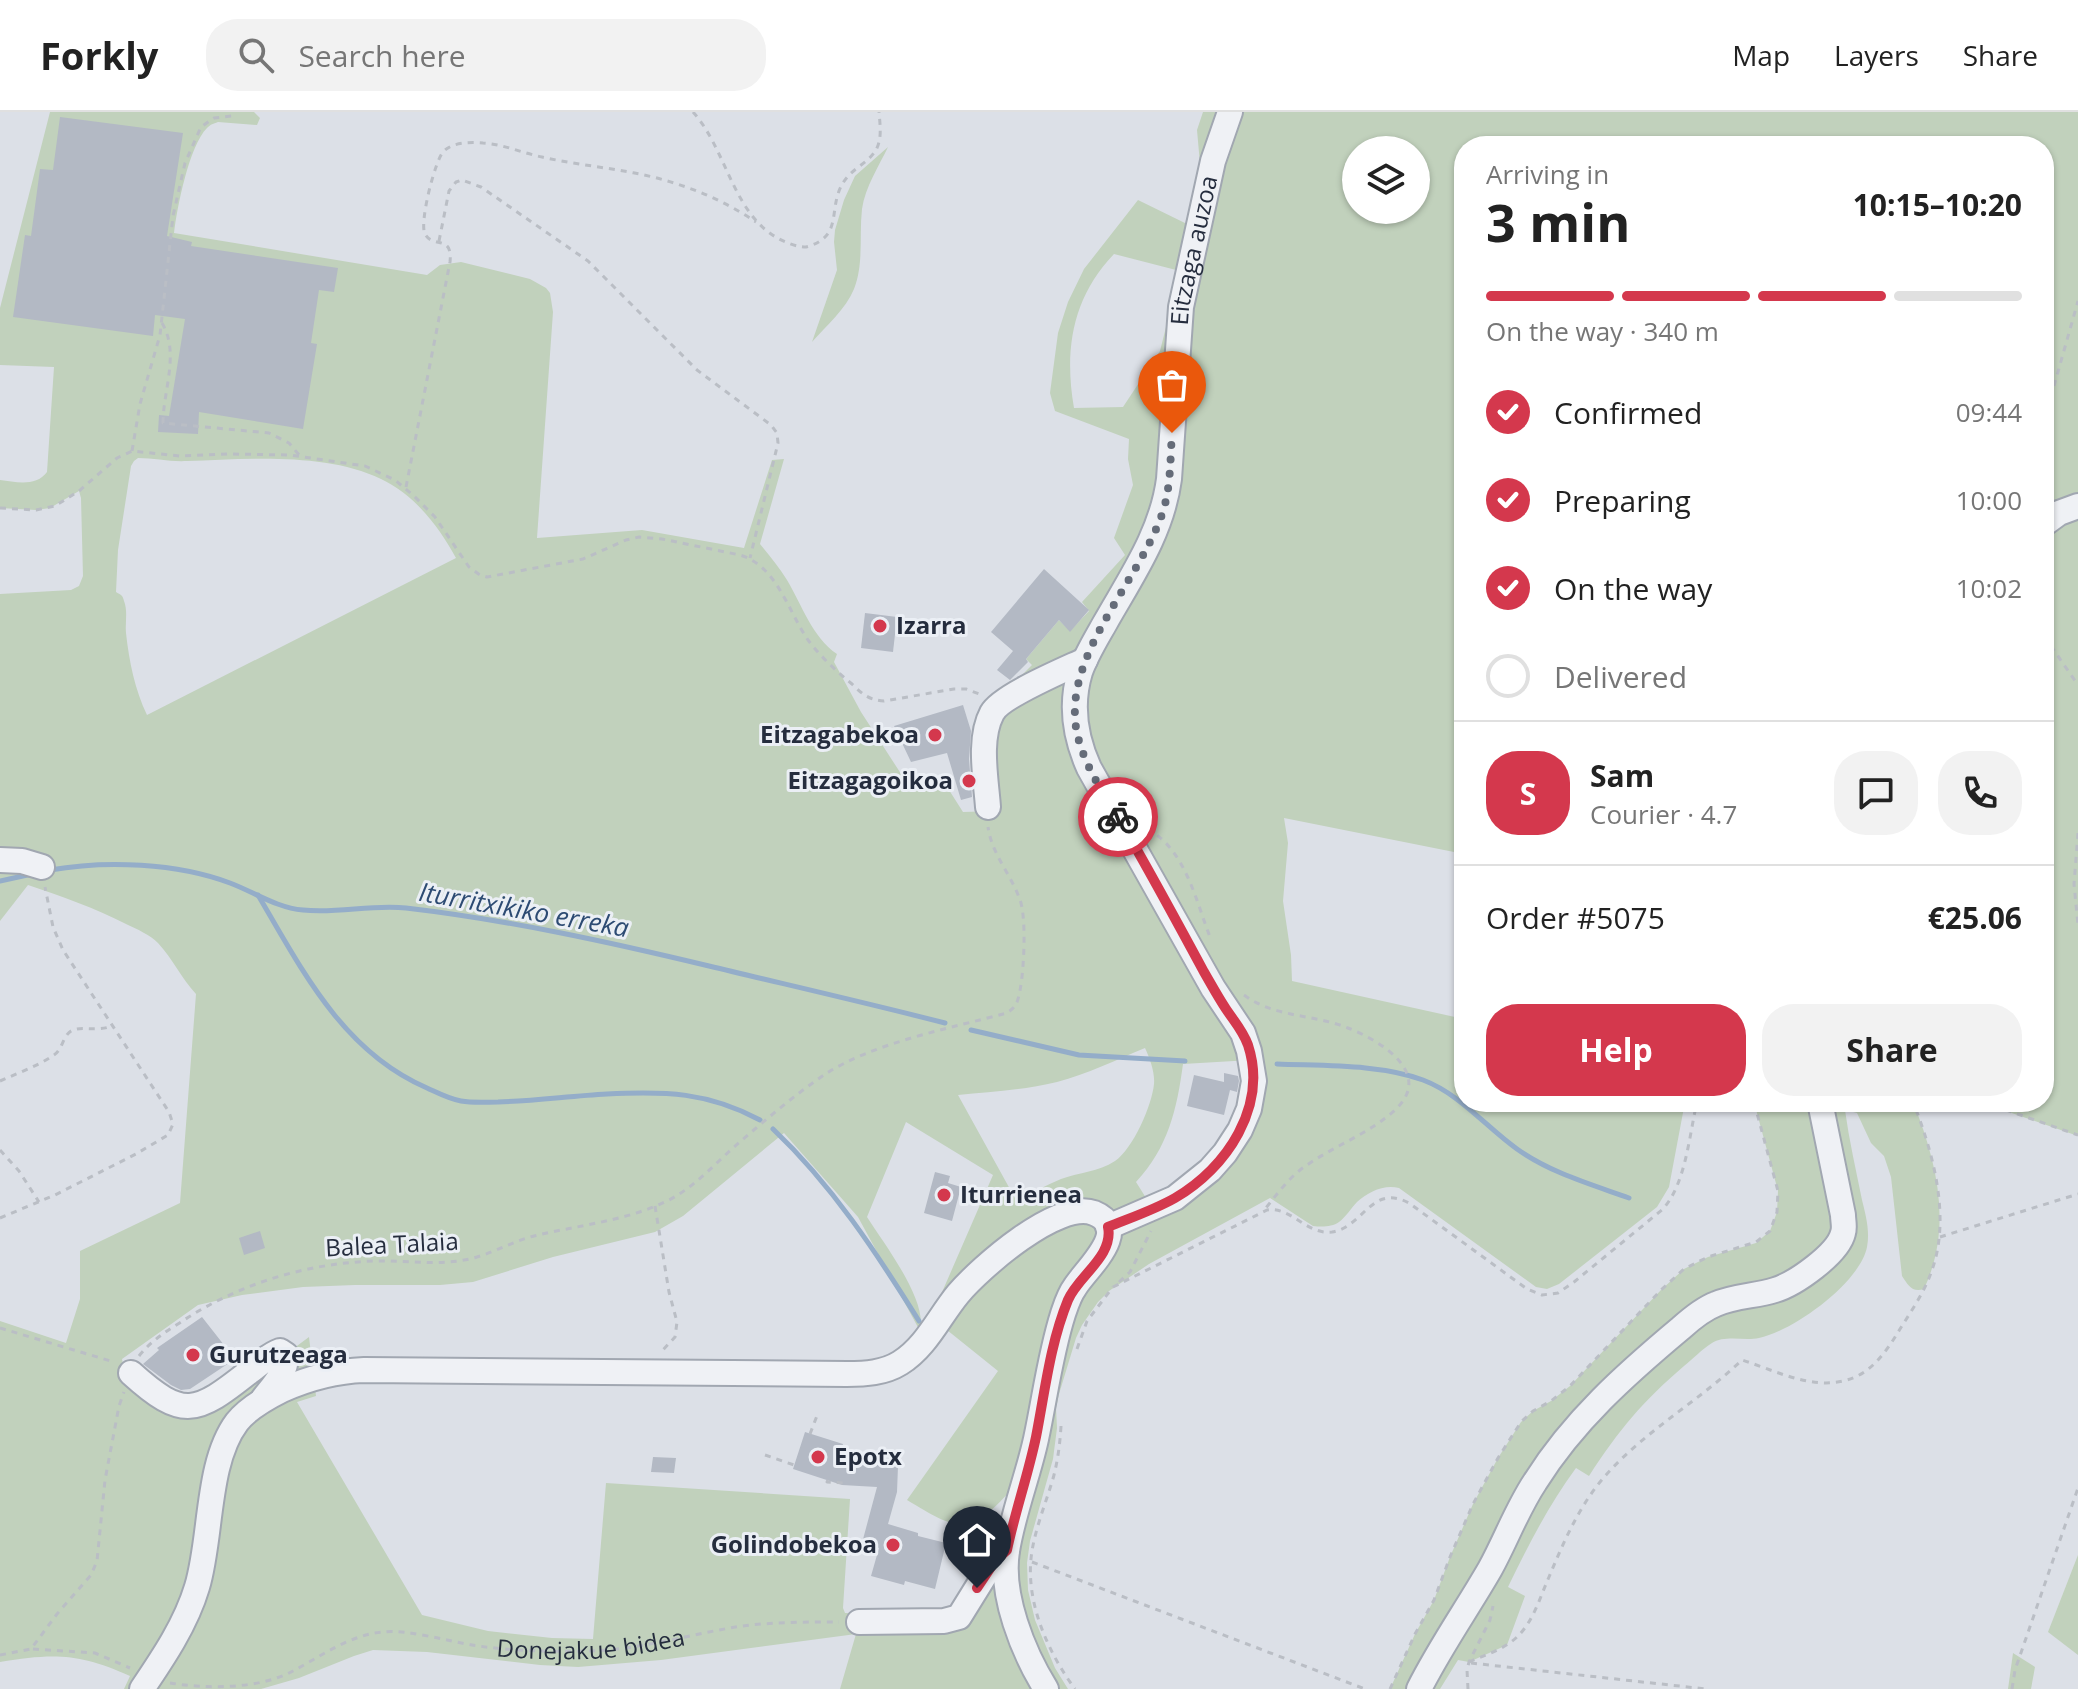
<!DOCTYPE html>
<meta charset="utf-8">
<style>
:root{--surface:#fff;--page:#f2f2f2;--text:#222;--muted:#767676;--line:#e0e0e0;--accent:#d4384d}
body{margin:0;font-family:"Open Sans",sans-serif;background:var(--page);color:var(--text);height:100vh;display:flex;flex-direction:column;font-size:30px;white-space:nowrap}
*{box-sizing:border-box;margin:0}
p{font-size:26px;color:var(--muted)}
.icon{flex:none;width:44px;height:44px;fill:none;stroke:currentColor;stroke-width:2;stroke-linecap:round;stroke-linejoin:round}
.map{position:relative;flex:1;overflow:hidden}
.panel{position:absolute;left:1454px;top:24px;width:600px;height:976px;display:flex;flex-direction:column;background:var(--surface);border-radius:32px;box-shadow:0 2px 6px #0004}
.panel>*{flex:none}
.tools{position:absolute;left:1342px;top:24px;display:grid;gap:16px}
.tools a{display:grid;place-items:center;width:88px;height:88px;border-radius:50%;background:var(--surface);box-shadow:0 2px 6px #0004;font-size:40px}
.pin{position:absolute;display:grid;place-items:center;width:68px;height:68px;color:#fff;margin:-82px -34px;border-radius:50% 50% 50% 0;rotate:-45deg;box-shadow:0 0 8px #0007}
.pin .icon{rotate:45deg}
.courier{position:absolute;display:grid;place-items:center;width:80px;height:80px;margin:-40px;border:6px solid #d4384d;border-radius:50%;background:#fff;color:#222;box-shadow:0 2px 10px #0007}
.headline em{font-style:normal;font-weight:700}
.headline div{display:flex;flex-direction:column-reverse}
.headline{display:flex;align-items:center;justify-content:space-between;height:136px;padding:0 32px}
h1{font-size:52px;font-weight:700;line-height:60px}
.bar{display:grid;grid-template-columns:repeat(4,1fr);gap:12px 8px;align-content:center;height:96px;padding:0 32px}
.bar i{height:10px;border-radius:6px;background:var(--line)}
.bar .active{background:var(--accent)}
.bar p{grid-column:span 4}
.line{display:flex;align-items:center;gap:20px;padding:0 32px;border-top:2px solid var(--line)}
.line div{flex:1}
.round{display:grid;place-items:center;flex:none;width:84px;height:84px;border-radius:32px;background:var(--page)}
ol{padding:0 32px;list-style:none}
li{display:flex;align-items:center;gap:24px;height:88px}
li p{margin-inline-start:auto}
li .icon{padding:8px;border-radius:50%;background:var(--accent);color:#fff;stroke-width:4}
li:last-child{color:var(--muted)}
li i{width:44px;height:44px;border:4px solid var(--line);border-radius:50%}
.cta{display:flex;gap:16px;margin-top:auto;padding:16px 32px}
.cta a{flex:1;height:92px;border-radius:32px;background:var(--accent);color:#fff;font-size:32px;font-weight:700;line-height:92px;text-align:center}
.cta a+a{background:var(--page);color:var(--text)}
header{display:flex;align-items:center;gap:48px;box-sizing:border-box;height:112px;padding:0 40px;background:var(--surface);border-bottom:2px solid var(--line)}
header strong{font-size:38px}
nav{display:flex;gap:44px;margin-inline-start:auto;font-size:28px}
.search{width:560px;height:72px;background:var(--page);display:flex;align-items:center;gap:20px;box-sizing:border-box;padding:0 28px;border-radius:32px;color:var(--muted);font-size:30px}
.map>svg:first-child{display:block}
</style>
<header>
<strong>Forkly</strong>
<div class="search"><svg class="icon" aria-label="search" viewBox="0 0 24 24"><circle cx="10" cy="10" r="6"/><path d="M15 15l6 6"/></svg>Search here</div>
<nav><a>Map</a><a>Layers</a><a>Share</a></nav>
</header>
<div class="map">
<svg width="2078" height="1577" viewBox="0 0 2078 1577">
<rect width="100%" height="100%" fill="#dce0e7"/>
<g fill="#c1d1bc" fill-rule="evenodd">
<path d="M 50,0 L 254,0 L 260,6 L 257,13 L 218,10 C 213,12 211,12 207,16 C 189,34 177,96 174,121 L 427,163 L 440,153 L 461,150 L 530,167 L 546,176 L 550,181 L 553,200 L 537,426 L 642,418 L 744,436 L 772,348 L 784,347 L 760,432 C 770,444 779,455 787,468 C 802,493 812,525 837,542 L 834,550 L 861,600 L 905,668 L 942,667 L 963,700 L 997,699 L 995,613 L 1008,577 L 1032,553 L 1026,547 L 1059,508 L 1070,519 L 1089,499 L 1082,490 L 1125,443 L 1114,426 L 1133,373 L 1128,347 L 1129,327 L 1055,299 L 1050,281 L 1058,221 L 1068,190 L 1084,157 L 1138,88 L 1189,113 L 1201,63 L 1197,18 L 1203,0 L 2078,0 L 2078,1024 L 1980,990 L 2044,990 L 2044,34 L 1464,34 L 1464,742 L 1284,706 L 1288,731 L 1283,789 L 1291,843 L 1292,869 L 1464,907 L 1464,990 L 1685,990 L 1669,1075 L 1657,1095 L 1559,1172 L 1547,1177 L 1536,1175 L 1399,1076 C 1384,1072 1368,1080 1357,1090 C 1351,1096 1346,1105 1339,1110 C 1332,1115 1322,1115 1313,1114 L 1270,1086 L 1149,1152 L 1109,1179 L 1098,1190 L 1082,1213 L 1076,1226 L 1059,1282 L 1056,1296 L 1057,1316 L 1053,1347 L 1030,1429 L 1027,1451 L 1028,1478 L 1035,1508 L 1055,1556 L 1068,1577 L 840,1577 L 856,1522 L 661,1548 L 578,1555 L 540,1553 L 427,1540 L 373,1538 L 354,1544 L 299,1566 L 261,1577 L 124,1577 L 130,1564 C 80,1541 53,1541 0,1550 L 0,1209 L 66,1231 L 80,1187 L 80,1139 L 180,1091 L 196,882 C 181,866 173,847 158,831 C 150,823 137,817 126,812 C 95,796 61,784 28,773 L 0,809 L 0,482 L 71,478 L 79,474 L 83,464 L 81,386 L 79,379 L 50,396 L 36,398 L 0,396 L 0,368 C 16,370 36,375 47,360 L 54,255 L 0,253 L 0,196 ZM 1356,38 L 1416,38 L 1416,98 L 1356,98 ZM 1114,142 L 1180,159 L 1160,239 L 1123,295 L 1074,296 C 1064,238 1072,186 1114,142 ZM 138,346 C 154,346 170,350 187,349 C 247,347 326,340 381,367 C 415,383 439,415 456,446 L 147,603 C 135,578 129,549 126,521 C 125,511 128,499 124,489 C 122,482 122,484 116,480 L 118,438 L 131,354 L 134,349 ZM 1145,936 C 1150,947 1155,960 1154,972 C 1152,993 1133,1037 1115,1049 C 1098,1060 1080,1060 1061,1067 C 1046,1073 1031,1082 1016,1088 L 958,983 C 991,980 1024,978 1057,970 C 1087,962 1116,948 1145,936 ZM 1251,948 L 1225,1041 L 1153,1097 L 1136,1070 C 1168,1036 1177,997 1183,952 ZM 906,1010 L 993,1063 L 936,1194 L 947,1218 L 998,1259 L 907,1388 C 958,1419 969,1425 1012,1377 L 1004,1422 L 948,1505 L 845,1501 L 843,1496 L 850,1387 L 606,1371 L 593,1527 L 552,1526 L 488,1519 L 422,1503 L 297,1290 L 316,1284 L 309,1225 L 205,1302 L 125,1264 L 122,1247 L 198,1193 L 242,1183 L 303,1175 L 355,1173 L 440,1173 L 473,1170 L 553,1145 L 655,1120 L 683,1104 L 784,1021 L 858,1105 L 920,1219 C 928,1188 884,1132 867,1105 Z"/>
<path d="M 888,35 C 879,54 865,75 862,97 C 859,123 864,152 854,177 C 846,197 826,214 812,230 L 837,158 L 834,130 L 835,118 L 844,88 L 855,64 Z"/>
<path d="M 1754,990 L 1913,990 C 1937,1050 1953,1115 1924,1177 C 1912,1181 1908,1173 1902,1164 L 1891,1065 L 1884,1044 L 1871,1031 L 1857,1001 L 1845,998 C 1849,1028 1856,1058 1862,1088 C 1866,1104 1870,1119 1867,1135 C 1860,1171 1793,1219 1759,1226 C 1745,1229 1724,1223 1712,1231 C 1702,1237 1693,1247 1684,1254 C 1642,1290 1619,1318 1589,1364 L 1576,1356 C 1548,1394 1528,1434 1508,1475 L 1525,1484 L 1507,1533 L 1469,1550 L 1458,1548 L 1440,1577 L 1390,1577 L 1415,1522 L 1434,1488 L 1450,1445 L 1473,1392 L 1498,1346 L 1521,1310 L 1533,1299 L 1551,1289 L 1570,1274 L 1661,1178 L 1684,1157 L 1708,1145 L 1756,1131 L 1770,1119 L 1777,1100 L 1778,1079 Z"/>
<polygon points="2078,1443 2078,1543 2048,1520"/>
<polygon points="2013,1541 2035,1555 2031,1577 2008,1577"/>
</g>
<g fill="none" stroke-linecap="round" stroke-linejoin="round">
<g stroke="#94adc9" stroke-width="5">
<path d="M 50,758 C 106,748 177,751 230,771 C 254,780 277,796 303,798 C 337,802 372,792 406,796 C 509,808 609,830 709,854 C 788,873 867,891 945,911"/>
<polyline points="0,769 32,762"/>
<path d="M 258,783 C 302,858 343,940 427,976 C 438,981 449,987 461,989 C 473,991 485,990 498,990 C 534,989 570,984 607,982 C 665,979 708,980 760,1008"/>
<polyline points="971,918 1079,943 1185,949"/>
<path d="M 1277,952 C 1323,954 1380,952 1423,968 C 1460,982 1486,1015 1517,1037 C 1551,1061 1590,1072 1629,1086"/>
<path d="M 773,1017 C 832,1073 876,1140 919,1209"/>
</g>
</g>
<g fill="#b3b9c4">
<polygon points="60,5 183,21 167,124 192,130 191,134 338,156 334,180 319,178 311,231 317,232 303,317 199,300 198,322 158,320 159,303 169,304 185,207 155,203 153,224 13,205 25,123 31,124 40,57 53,58"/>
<polygon points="1044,457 1089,498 1070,520 1059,508 1026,547 1028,550 1010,568 997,558 1013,539 991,520"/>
<polygon points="865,501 897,505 893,540 861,536"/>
<polygon points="963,593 971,619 969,647 972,685 961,688 947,641 911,650 894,614"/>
<polygon points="1224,961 1238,964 1239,969 1237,980 1230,978 1224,1003 1187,994 1194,963 1224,970"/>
<polygon points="935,1060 950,1064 948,1071 961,1075 952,1109 924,1101"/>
<polygon points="260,1119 265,1136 244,1143 239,1126"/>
<polygon points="202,1205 235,1247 190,1277 181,1278 171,1273 143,1252 159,1238 157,1236"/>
<polygon points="805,1320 843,1332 838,1350 898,1354 897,1380 888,1412 918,1421 918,1424 946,1431 935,1477 905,1469 904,1473 871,1464 879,1436 862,1431 877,1375 842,1373 793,1357"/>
<polygon points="653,1345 676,1346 674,1361 651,1360"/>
</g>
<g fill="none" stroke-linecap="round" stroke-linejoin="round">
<g stroke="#a1a7b1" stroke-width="28">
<g id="minor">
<polyline points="2044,412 2059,401 2078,394"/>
<path d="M 988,695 C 986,667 978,627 992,601 C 1001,584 1066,557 1085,548"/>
<polyline points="0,748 22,749 42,755"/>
<path id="s2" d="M 1108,1115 L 1175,1086 L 1210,1058 L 1225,1041 L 1240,1018 L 1249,997 L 1254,969 L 1249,939 L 1243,921 L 1213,876 L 1089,656 C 1075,625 1070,593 1080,560 C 1086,543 1096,527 1105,511 C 1131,465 1162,421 1169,367 L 1181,195 L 1213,49 L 1230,0"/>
<path d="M 131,1261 C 183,1308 196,1302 249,1260 C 259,1253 268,1243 280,1239 L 286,1243 C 287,1260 273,1274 263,1287"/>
<polyline points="859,1510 944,1509 959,1505 990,1455 1007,1438"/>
<path d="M 142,1577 C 163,1546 186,1512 197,1475 C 212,1426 206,1351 237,1310 C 248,1296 266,1286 282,1278 C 309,1266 334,1259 364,1258 L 847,1262 C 865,1262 884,1261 900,1251 C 926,1235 939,1205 958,1182 C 980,1156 1058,1087 1094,1101 C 1133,1117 1086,1157 1075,1175 C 1069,1183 1066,1193 1063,1202 C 1050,1243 1045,1285 1036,1327 C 1028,1364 1013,1401 1007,1439 C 1000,1483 1023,1540 1046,1577"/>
<path d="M 1419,1577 C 1440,1535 1467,1497 1490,1457 C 1506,1428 1517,1397 1535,1370 C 1573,1309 1626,1262 1681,1216 C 1691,1207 1703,1197 1716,1192 C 1734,1184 1756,1184 1775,1178 C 1795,1172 1838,1142 1843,1121 C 1845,1115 1843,1109 1843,1103 L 1820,990"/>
</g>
</g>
<g stroke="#babec5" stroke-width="3" stroke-dasharray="6 6" stroke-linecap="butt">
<path d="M 693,0 C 729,40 733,110 788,131 C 793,133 799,135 806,135 C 815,133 826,127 830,118 C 835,107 834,94 838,82 C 846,56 868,54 877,36 C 882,25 880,12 879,0"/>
<polyline points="439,129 449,79 456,70 462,68 481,75 588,149 697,258 771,313 777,321 778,331 750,446"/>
<path d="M 162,211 C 180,241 163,279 163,311 L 269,321 L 289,331 L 300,344"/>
<polyline points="2044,333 2052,281 2078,189"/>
<polyline points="132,339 140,292 160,223 173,104 185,51 201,15 214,6 232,4"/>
<path d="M 406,375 L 450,150 C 453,122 433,137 425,122 C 419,111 435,49 443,40 C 452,30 470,30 483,31 C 503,32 522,41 542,45 C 586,55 631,57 674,71 C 703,80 731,93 756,110"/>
<path d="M 0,396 L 36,398 L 55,394 L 79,379 L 117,346 L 132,339 L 180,344 L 230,342 L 290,343 L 365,354 L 395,368 L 414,384 L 435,405 L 469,455 L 480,463 L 487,465 L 583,447 L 626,428 L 639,425 L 662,427 L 740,443 C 777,454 788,499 808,528 C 820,544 836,559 852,572 C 862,582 869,588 884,589 L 954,577 L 966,577 L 982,583"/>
<polyline points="2044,524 2078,573"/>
<path d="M 1147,717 C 1185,736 1196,789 1210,825"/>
<polyline points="2078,721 2074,772 2078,813"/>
<path d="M 1244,883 C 1275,906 1314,902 1348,916 C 1379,928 1435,961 1395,998 C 1370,1021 1336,1033 1307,1053 C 1290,1064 1278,1081 1265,1097"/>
<path d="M 0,969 C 18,961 38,954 54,943 C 63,937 63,922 73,918 C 84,914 96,920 112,914"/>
<polyline points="1983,990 2078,1023"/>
<polyline points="0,1038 19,1059 39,1090"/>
<polyline points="655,1094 669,1180 677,1210 675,1225 660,1241"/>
<polyline points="0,1106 55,1083 136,1042 168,1023 173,1012 169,1000 63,838 53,815 45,775"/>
<polyline points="1940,1125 2078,1082"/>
<polyline points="1119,1170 1130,1160 1151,1119"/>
<path d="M 1113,1175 L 1267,1098 C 1291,1094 1306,1123 1332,1120 C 1364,1115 1371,1071 1409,1091 L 1527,1177 L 1542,1183 L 1558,1181 L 1574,1170 L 1663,1097 C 1686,1071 1689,1024 1697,990"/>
<polyline points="0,1216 114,1250"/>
<polyline points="1077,1237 1087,1209 1113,1175"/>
<path d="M 139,1244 C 151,1229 165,1220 181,1210 C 238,1172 307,1151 375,1149 C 410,1148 443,1155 477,1145 C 497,1139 514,1129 534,1124 C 579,1113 627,1109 669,1088 C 694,1075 713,1054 734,1035 C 763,1010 793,984 824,963 C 872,931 951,916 1007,901 C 1013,897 1016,894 1018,887 C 1024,868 1027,806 1020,788 C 1011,762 992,743 988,715"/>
<path d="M 1061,1314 C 1060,1331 1058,1347 1054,1363 C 1047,1388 1036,1414 1032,1439 C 1024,1487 1047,1539 1075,1577"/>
<polyline points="810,1322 818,1301"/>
<polyline points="765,1343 794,1353"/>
<polyline points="828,1368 827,1370 845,1371"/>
<polyline points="1032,1450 1365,1577"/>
<polyline points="33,1537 95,1541 130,1556"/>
<polyline points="0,1543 31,1537 57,1502 91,1463 97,1449 105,1368 119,1294 124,1280"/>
<path d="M 1469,1550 C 1485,1543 1505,1537 1518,1524 C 1534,1508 1540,1485 1549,1465 C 1564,1429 1580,1392 1606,1363 C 1646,1318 1699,1289 1742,1248 C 1774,1258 1809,1277 1843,1269 C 1871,1263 1886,1240 1900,1217 C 1912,1198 1925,1179 1932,1158 C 1951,1105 1933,1040 1913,990"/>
<polyline points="1471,1551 1706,1577"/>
<path id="s1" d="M 170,1571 C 207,1577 256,1577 289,1561 C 319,1546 348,1523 383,1520 C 407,1517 447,1529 472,1533 C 510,1539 549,1540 587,1539 C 640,1538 690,1522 742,1514 C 774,1510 807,1510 839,1510"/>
<polyline points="1390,1577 1415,1522 1434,1488 1450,1445 1473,1392 1498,1346 1521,1310 1533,1299 1551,1289 1570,1274 1661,1178 1684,1157 1708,1145 1756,1130 1770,1119 1777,1100 1778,1079 1754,990"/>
<polyline points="1468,1577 1467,1558 1469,1550 1490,1508 1493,1494"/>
<polyline points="2012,1577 2015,1558 2078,1376"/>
</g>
<use href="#minor" stroke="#eff1f5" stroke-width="24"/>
</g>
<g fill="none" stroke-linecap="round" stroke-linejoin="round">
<path stroke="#656c79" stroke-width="8" stroke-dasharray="0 14.4" d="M 1118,705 C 1103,681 1087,657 1079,629 C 1056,551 1135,476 1161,405 C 1171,379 1170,349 1172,321"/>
<path stroke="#d4384d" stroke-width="10" d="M 977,1476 L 995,1449 L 1007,1438 C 1015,1400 1028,1363 1036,1325 C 1045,1279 1050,1232 1068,1188 C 1078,1164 1114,1144 1108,1115 C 1130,1106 1154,1098 1175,1086 C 1227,1056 1268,994 1248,933 C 1243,919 1234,909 1226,897 C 1218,885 1211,872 1204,860 C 1176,808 1148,756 1118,705"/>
</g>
<g fill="#d4384d" stroke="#ebeff5" stroke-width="3">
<circle cx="880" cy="514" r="8"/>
<circle cx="935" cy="623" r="8"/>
<circle cx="969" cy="669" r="8"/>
<circle cx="944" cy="1083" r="8"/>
<circle cx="193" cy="1243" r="8"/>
<circle cx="818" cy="1345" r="8"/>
<circle cx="893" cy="1433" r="8"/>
</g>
<g text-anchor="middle" stroke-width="6" stroke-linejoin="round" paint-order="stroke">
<g font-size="24" fill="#252d3e" stroke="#ebeff5">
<text dy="8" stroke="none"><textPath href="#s2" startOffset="1118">Eitzaga auzoa</textPath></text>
<text transform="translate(392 1133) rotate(-3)" y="8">Balea Talaia</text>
<text dy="8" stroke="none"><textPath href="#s1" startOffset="434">Donejakue bidea</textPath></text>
</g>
<g font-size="24" font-weight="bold" fill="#252d3e" stroke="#ebeff5" text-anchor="start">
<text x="896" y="522">Izarra</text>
<text x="919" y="631" text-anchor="end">Eitzagabekoa</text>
<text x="953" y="677" text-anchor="end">Eitzagagoikoa</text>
<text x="960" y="1091">Iturrienea</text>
<text x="209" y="1251">Gurutzeaga</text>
<text x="834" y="1353">Epotx</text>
<text x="877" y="1441" text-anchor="end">Golindobekoa</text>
</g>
<g font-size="26" font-style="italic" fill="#2d4b73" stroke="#ebeff5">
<text transform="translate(524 798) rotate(10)" y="9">Iturritxikiko erreka</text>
</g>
</g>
</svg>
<div class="tools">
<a><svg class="icon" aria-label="layers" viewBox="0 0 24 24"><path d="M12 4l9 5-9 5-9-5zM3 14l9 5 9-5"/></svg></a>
</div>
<div class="pin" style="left:1172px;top:321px;background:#ea580c"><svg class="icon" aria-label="bag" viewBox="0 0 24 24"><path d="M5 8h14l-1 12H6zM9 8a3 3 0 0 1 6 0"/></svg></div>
<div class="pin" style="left:977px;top:1476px;background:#1f2937"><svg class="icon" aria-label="home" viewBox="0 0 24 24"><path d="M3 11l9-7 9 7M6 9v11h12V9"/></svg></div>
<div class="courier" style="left:1118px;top:705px"><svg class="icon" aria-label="bike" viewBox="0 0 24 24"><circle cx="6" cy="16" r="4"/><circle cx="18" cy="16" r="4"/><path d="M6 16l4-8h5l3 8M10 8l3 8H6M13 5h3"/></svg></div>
<section class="panel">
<div class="headline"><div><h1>3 min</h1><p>Arriving in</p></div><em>10:15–10:20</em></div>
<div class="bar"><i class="active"></i><i class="active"></i><i class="active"></i><i></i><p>On the way · 340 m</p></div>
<ol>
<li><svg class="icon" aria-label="check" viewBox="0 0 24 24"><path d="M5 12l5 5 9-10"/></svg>Confirmed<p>09:44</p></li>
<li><svg class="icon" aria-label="check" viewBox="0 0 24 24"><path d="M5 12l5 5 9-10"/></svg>Preparing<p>10:00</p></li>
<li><svg class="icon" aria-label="check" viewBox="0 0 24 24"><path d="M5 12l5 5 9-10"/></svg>On the way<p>10:02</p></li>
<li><i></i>Delivered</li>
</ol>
<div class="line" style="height:144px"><b class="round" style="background:var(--accent);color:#fff">S</b><div><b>Sam</b><p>Courier · 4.7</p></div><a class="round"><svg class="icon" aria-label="chat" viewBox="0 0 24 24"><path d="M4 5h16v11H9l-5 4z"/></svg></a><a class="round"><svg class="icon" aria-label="phone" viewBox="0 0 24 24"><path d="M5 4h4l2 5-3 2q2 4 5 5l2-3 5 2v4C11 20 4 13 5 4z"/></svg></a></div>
<div class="line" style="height:104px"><div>Order #5075</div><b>€25.06</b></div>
<div class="cta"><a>Help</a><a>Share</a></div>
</section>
</div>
